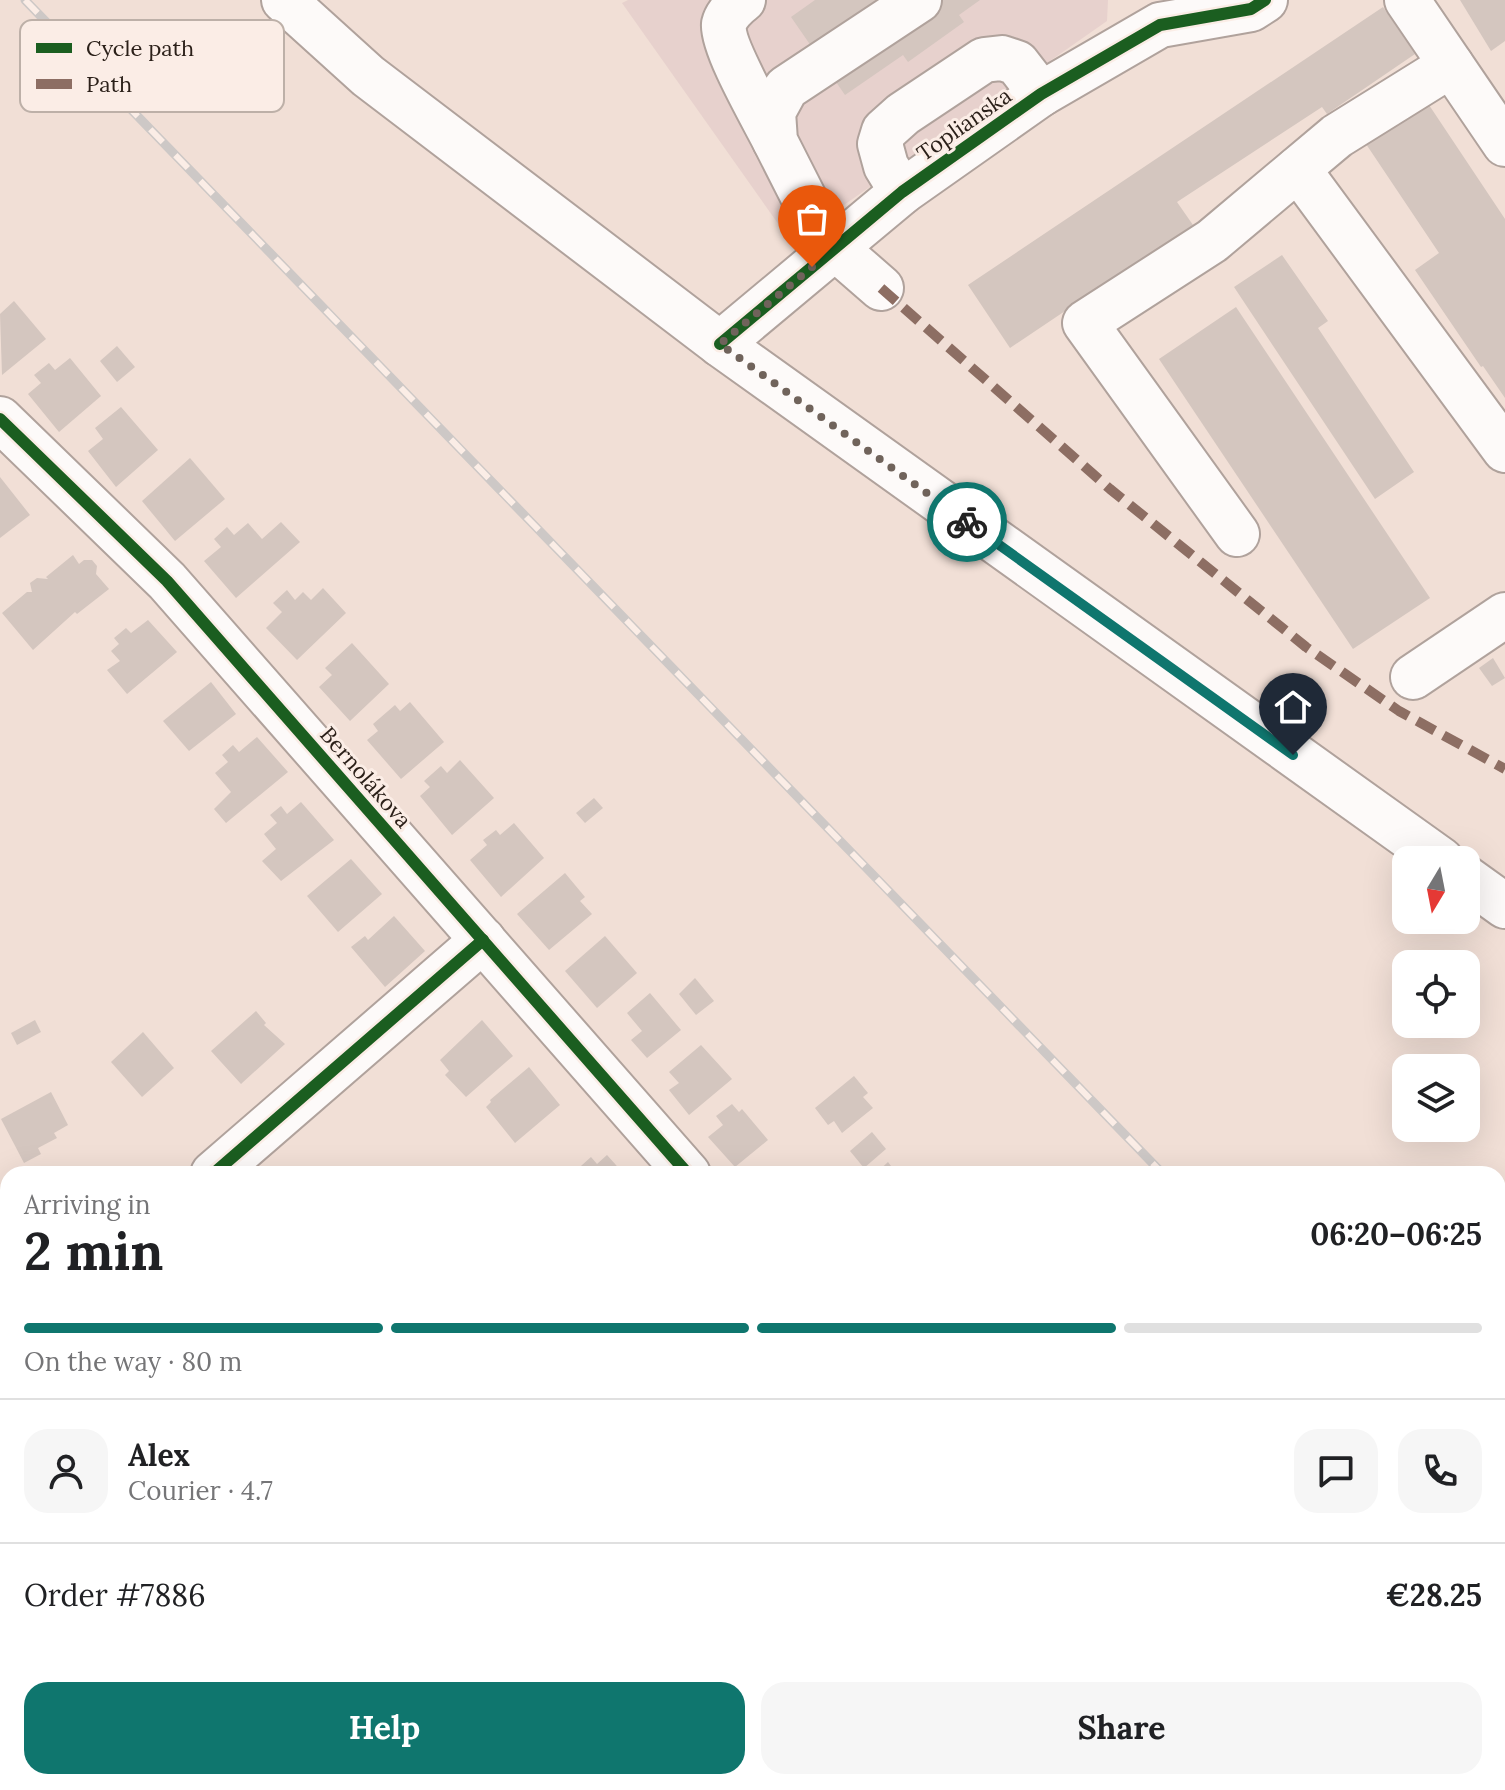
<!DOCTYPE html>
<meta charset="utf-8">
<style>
:root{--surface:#fff;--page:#f6f6f6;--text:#202124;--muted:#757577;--line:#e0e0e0;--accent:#0f766e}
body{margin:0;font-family:Lora,serif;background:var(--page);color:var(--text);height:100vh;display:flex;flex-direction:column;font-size:30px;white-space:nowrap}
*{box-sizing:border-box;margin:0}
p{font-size:26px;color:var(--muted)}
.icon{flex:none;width:44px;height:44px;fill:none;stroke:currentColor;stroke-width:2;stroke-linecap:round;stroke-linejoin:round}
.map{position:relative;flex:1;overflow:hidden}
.sheet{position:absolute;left:0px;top:1166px;width:1506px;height:624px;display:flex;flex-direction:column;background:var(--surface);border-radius:24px 24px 0 0;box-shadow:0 8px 32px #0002}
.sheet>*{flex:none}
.needle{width:52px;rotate:190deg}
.controls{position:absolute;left:1392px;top:846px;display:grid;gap:16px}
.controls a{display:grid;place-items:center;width:88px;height:88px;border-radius:16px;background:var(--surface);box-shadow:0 8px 32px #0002;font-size:40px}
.pin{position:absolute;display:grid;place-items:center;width:68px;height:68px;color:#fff;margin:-82px -34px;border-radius:50% 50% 50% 0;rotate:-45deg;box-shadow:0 0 8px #0007}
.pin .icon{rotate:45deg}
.courier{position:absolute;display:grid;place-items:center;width:80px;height:80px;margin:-40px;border:6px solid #0f766e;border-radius:50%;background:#fff;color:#222;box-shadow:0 2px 10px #0007}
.head em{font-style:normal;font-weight:700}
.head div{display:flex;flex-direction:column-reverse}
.head{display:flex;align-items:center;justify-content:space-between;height:136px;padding:0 24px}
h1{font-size:52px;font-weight:700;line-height:60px}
.bar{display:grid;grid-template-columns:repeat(4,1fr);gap:12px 8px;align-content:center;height:96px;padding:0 24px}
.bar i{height:10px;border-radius:6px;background:var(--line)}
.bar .selected{background:var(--accent)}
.bar p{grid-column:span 4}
.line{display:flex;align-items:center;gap:20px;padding:0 24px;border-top:2px solid var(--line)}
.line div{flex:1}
.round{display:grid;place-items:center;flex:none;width:84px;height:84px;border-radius:24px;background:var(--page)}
.cta{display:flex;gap:16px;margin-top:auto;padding:16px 24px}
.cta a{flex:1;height:92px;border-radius:24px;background:var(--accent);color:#fff;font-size:32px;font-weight:700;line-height:92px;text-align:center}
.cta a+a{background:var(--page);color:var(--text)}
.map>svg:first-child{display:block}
</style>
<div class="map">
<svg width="1505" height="1790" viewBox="0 0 1505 1790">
<rect width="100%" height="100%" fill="#f1dfd6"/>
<polygon fill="#e7d1cd" points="628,0 1108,0 1107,21 791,242 622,3"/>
<g fill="#d4c6bf">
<polygon points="815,0 980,0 959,15 964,22 908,62 903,55 845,95 791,17"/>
<polygon points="1460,0 1505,0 1505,41 1491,51"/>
<polygon points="1383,7 1415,54 1327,114 1322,107 1177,202 1193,225 1010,348 968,285"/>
<polygon points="1427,102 1505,219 1505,398 1483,366 1481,367 1415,270 1439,253 1366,144"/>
<polygon points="1282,255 1328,321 1318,328 1414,472 1375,499 1234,287"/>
<polygon points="14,301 46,339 2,375 0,314"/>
<polygon points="1236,307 1430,598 1353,649 1159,359"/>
<polygon points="117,346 135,367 117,382 100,361"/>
<polygon points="70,358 101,396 59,432 28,394 41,383 34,375 49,363 55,370"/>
<polygon points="121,407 158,450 116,487 88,451 103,439 95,428"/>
<polygon points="190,458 225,499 175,541 142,501"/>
<polygon points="0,477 30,515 0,538"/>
<polygon points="281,522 300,542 236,598 204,561 221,547 214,539 227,527 234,535 248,523 262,539"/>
<polygon points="73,555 79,564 84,560 92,560 97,566 96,574 109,589 77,614 75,612 33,650 2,613 27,592 32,592 30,583 37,578 48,579 46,577"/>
<polygon points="323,588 346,613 297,660 266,628 282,612 273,603 287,590 295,600 303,592 311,600"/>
<polygon points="148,620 177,652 127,694 107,670 120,661 111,651 119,644 114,638 126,628 131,633"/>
<polygon points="352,643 389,684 350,721 319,687 332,675 325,668"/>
<polygon points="1493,658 1505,678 1492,686 1479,668"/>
<polygon points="211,682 236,714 189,751 163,721"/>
<polygon points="410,702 444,742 401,779 367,740 378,731 373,724 395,705 400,711"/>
<polygon points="257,737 288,772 226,823 214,809 231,792 215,773 228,762 222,755 233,745 239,752"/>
<polygon points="460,760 494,798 452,835 420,796 430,787 424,781 441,766 447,773"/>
<polygon points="594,798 603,808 585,823 576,813"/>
<polygon points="301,802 334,840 281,881 262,861 276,849 264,834 277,823 270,815 281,806 287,814"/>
<polygon points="514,823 544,858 501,897 470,860 487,845 483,840 496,830 500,835"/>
<polygon points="351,859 382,894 338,932 307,896"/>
<polygon points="565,873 585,897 580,901 592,914 549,950 517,914"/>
<polygon points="394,916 425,951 385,987 351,947 365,936 368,940"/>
<polygon points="605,936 637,973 597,1008 565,971"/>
<polygon points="695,978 714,1001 696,1015 679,994"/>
<polygon points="650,993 681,1030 647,1058 631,1040 642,1031 627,1013"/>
<polygon points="256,1011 266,1023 264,1025 285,1044 241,1084 211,1051"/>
<polygon points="35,1020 41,1032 17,1045 11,1033"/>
<polygon points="482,1020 513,1056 466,1097 445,1075 449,1071 440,1060"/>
<polygon points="143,1032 174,1068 142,1097 111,1062"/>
<polygon points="701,1045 732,1079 689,1115 669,1090 679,1083 669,1072"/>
<polygon points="529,1067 560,1105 515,1143 486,1107 491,1102 490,1100"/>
<polygon points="854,1076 868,1093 863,1097 873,1108 842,1133 834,1121 828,1125 815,1108"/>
<polygon points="51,1092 68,1125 54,1133 57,1138 38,1148 41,1154 24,1163 1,1119"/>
<polygon points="732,1104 739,1112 742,1109 768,1140 735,1167 708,1137 723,1125 716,1116"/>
<polygon points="872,1132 886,1149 864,1168 850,1151"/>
<polygon points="607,1155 624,1174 572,1174 591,1157 597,1164"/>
<polygon points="888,1162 897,1174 875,1174"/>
<polygon points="8,1352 8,1409 4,1412 0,1407 0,1359"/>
<polygon points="0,1703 8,1721 8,1735 0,1738"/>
<polygon points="275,1782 328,1782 335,1790 278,1790 273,1783"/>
<polygon points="533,1782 549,1782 540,1790"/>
<polygon points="715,1782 793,1782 800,1790 722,1790"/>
<polygon points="1317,1782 1359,1782 1366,1790 1308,1790"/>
</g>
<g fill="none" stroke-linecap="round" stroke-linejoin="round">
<g stroke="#b0a29c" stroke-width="48">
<g id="minor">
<path d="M 743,0 C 736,5 726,15 724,24 C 721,45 764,119 775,141"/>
<polyline points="1407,0 1505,144"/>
<polyline points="1298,169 1505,450"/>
<polyline points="902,192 886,166 880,144 884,131 903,114 984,60 1002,58 1017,63 1041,94"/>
<polyline points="881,288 835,248 810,210 775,141 773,112 786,88 919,0"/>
<polyline points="720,344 902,192 1041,94 1160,25 1251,9 1265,0"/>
<polyline points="0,419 167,581 688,1174"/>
<polyline points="1237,534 1085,323 1212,241 1337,136 1451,65"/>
<polyline points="1413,677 1505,615"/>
<polyline points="213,1174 483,940"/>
<polyline points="0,1215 8,1214"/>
<polyline points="0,1623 8,1651"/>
<polyline points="123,1782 136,1790"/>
<polyline points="667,1782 673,1790"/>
<polyline points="1219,1782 1226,1790"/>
</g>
</g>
<g stroke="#b0a29c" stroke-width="48">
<g id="major">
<polyline points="284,0 368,76 720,344 1441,860"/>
<polyline points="1466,878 1505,906"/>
</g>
</g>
<use href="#minor" stroke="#fdfaf9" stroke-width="44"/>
<use href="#major" stroke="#fdfaf9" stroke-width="44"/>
<g stroke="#cdc8c6" stroke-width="9">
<g id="rail">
<polyline points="25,0 1163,1174"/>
<polyline points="1498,1520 1505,1527"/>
</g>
</g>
<use href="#rail" stroke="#fbede6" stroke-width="6" stroke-dasharray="18" stroke-linecap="butt"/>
<polyline stroke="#8d6e63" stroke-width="10" stroke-dasharray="20 10" stroke-linecap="butt" points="881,288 1110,489 1306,647 1399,711 1505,769"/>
<g stroke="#fbede6" stroke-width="17">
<g id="cycleway">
<polyline points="720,344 902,192 1041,94 1160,25 1251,9 1265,0"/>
<polyline points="0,419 167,581 688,1174"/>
<polyline points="213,1174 483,940"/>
</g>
</g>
<use href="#cycleway" stroke="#1b5e20" stroke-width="12"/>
</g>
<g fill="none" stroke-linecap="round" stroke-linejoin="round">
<polyline stroke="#70635b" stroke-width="8" stroke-dasharray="0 14.4" points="812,267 720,344 967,522"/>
<polyline stroke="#0f766e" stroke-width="10" points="967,522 1293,755"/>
</g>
<g text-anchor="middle" stroke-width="6" stroke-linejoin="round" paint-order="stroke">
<g font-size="22" fill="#2b2019" stroke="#fbede6">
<text transform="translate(964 124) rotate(-35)" y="8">Toplianska</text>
<text transform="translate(366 777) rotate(49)" y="8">Bernolákova</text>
</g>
</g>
<rect x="20" y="20" width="264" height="92" rx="12" fill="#fbede6" stroke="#bdb0a8" stroke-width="2"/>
<rect x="36" y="43" width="36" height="10" fill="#1b5e20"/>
<rect x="36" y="79" width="36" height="10" fill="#8d6e63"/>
<g font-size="22" fill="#2b2019">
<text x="86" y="56">Cycle path</text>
<text x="86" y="92">Path</text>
</g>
</svg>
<div class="controls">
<a><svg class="needle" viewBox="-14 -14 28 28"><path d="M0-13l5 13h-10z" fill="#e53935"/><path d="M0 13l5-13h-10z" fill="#757577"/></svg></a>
<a><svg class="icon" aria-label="locate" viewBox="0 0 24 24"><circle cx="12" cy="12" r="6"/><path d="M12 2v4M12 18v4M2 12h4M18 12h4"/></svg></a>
<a><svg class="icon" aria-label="layers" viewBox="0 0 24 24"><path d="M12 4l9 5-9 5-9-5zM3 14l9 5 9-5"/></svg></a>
</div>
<div class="pin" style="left:812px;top:267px;background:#ea580c"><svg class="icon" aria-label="bag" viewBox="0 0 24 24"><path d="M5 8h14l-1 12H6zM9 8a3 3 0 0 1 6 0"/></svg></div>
<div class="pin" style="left:1293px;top:755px;background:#1f2937"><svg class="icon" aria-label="home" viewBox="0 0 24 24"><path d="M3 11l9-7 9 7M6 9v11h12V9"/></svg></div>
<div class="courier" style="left:967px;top:522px"><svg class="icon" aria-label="bike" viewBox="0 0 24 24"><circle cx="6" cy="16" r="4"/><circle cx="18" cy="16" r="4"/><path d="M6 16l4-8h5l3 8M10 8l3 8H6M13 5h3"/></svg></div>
<section class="sheet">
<div class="head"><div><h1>2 min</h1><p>Arriving in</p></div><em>06:20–06:25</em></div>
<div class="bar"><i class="selected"></i><i class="selected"></i><i class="selected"></i><i></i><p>On the way · 80 m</p></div>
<div class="line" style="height:144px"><a class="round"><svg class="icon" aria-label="person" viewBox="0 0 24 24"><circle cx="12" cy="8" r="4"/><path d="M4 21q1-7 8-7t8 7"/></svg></a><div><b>Alex</b><p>Courier · 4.7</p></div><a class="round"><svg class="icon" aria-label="chat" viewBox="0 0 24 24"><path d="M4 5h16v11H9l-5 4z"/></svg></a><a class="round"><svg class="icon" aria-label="phone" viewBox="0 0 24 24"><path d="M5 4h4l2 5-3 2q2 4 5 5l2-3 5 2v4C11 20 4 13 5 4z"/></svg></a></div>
<div class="line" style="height:104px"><div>Order #7886</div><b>€28.25</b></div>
<div class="cta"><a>Help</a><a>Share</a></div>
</section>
</div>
